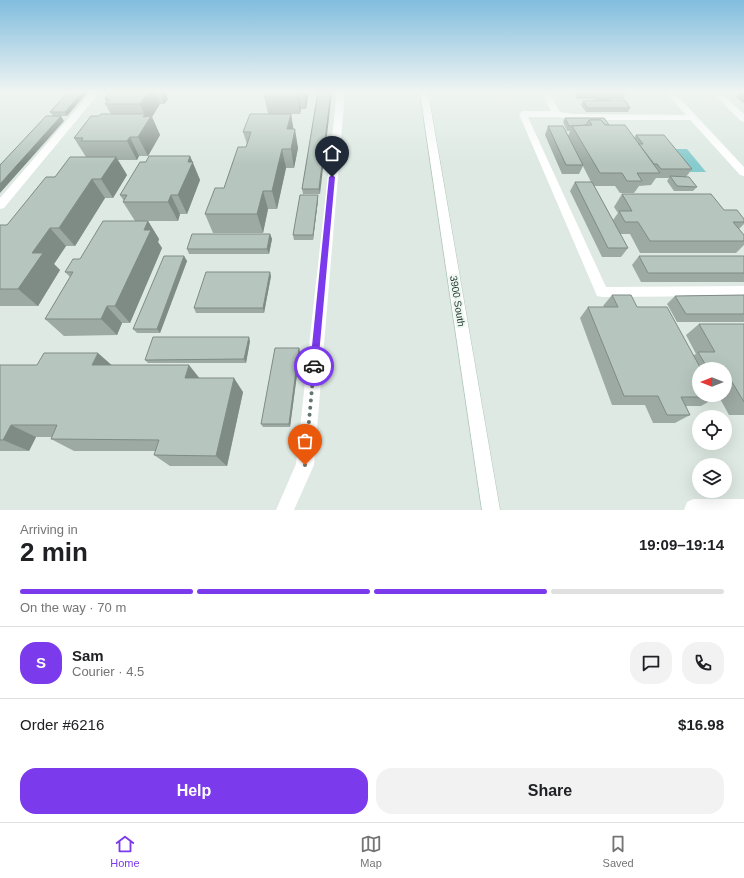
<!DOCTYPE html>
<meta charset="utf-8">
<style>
:root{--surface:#fff;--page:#f2f2f2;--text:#202124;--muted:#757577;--line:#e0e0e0;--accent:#7c3aed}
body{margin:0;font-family:Arial,sans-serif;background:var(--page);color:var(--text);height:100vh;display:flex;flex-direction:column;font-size:15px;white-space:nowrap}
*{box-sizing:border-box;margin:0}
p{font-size:13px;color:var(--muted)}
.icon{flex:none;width:22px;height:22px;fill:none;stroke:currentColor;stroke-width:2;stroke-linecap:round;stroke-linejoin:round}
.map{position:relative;height:510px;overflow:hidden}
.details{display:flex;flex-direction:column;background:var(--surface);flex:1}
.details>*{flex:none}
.needle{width:26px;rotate:270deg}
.tools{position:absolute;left:692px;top:362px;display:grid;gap:8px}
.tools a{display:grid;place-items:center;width:40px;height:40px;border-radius:50%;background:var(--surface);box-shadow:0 4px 16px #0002;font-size:20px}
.pin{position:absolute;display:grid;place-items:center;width:34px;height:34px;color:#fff;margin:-41px -17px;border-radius:50% 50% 50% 0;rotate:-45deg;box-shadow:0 0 4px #0007}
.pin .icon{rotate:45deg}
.courier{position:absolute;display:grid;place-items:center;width:40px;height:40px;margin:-20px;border:3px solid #7c3aed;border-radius:50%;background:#fff;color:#222;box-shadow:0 1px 5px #0007}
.head em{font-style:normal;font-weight:700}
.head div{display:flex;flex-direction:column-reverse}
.head{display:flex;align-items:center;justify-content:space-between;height:68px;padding:0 20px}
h1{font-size:26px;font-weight:700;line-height:30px}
.bar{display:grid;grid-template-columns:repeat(4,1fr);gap:6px 4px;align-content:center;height:48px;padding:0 20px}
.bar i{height:5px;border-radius:3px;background:var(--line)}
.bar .current{background:var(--accent)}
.bar p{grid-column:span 4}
.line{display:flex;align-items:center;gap:10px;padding:0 20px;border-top:1px solid var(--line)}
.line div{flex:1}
.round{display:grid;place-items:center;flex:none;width:42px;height:42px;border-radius:16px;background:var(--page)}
.button{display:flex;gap:8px;margin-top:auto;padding:8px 20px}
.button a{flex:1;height:46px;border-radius:16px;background:var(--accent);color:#fff;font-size:16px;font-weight:700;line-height:46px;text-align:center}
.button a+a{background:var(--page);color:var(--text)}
.dock{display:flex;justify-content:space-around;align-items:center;height:56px;border-top:1px solid var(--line);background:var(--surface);font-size:11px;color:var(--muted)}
.dock a{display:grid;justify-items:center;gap:2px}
.dock .current{color:var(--accent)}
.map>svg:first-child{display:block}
</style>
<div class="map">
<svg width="744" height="510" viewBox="0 0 744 510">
<rect width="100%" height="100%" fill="#dde9e2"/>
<polygon fill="#86cbce" points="669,149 687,149 706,172 687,172"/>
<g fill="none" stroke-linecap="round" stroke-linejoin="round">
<g stroke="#b1c8bd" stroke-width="1">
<polygon id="secondary" points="420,92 428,92 500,510 482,510"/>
</g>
<g fill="#fff" fill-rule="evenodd">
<polygon points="91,92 100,92 4,208 0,209 0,198"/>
<polygon points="337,92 345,92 314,465 294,510 276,510 296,464"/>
<polygon points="541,92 549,92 560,112 574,114 695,115 696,117 692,120 574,120 557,117 528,117 606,287 744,286 744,296 602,297 597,296 519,114 523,111 551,111"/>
<polygon points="711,92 720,92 744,114 744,122 741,121"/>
</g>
<g fill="#fff" fill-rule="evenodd">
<polygon points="665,92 674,92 744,167 744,176 740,175"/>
<polygon points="693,499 744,499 744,510 684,510 687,502"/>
</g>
<use href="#secondary" fill="#fff" fill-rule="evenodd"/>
</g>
<g fill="#9daaa3">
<polygon points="68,92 67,116 53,116 50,112"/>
<polygon points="110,92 167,92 166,94 168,99 164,104 160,104 152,117 160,135 148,156 139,156 137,160 118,160 127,175 113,198 105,198 75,246 66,246 54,264 60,270 38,306 0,306 0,225 7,225 55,177 86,157 74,138 99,116 111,114 105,104 107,103 105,99"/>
<polygon points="265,92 309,92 306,109 301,109 300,114 291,114 293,129 298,148 294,168 286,168 277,209 268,209 263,233 213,233 205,214 224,188 246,147 247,144 243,132 268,114 264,96"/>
<polygon points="318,92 320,194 303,194 302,189"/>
<polygon points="573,92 627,92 623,99 611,99 611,100 630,108 628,112 586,112 581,105 583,101 595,100 594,99 577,99"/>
<polygon points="744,92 744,103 743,103 736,97 739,93"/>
<polygon points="565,118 604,118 609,125 634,138 636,135 692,169 686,177 697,187 693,191 674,191 667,181 669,178 656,178 651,185 639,186 634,193 620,193 615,186 594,186 613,220 618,213 614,207 622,194 724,210 744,219 744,224 739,229 744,235 744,245 736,253 640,253 630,234 620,234 628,248 621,257 602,257 570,191 575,182 591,182 583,166 579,174 562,174 545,135 548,126 568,136 570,131 567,131 563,122"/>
<polygon points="190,156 200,180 187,214 180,214 178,221 135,221 123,202 124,201 120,195 146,162"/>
<polygon points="318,195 318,200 313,240 294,240 293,235"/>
<polygon points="148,221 159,239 158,242 162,248 130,323 122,323 117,335 64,336 45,319 70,277 65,272 80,259"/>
<polygon points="270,234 272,239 269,254 189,254 187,249"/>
<polygon points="184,256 187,261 160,333 137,333 133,329"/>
<polygon points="639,256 744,256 744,282 641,282 632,265"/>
<polygon points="271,276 264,313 196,313 194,308"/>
<polygon points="612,295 637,307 694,355 696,354 686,335 699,324 744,324 744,415 729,415 718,395 725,395 725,369 699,369 717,397 701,406 686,406 690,415 675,423 653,423 645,405 612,405 580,318 588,307 604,307 603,306"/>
<polygon points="744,295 744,322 677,322 667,304 675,296"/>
<polygon points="250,341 246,363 148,363 145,360"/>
<polygon points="299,348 300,352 290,427 263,427 261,424"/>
<polygon points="0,365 112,365 199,378 243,392 227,466 170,466 154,455 156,451 74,451 51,439 52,437 36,437 29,451 0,451"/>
</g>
<g fill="#7f8b85">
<polygon points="82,92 88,92 67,116 65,112"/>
<polygon points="148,92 155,92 160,104 152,117 160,135 148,156 138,137 143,117 145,115 140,104"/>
<polygon points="160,92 167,92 166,94 168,99 164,104"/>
<polygon points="298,92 301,109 300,114 298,96"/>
<polygon points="304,92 309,92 306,109"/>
<polygon points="331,92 332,92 320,194 319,189"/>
<polygon points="291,114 294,132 287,129"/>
<polygon points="61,116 64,121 0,193 0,184"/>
<polygon points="295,129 298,148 294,168 291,149"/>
<polygon points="130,137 139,156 137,160 127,141"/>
<polygon points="282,149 286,168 277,209 272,191"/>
<polygon points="190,156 200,180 187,214 178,195 188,162"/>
<polygon points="116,157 127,175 113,198 101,179"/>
<polygon points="92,179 105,198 75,246 59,228"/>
<polygon points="263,191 268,209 263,233 257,214"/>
<polygon points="171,195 180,214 178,221 168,202"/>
<polygon points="318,195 318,200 313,240 313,235"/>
<polygon points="148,221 159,239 158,242 162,248 130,323 115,306 144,230"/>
<polygon points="50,228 66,246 54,264 60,270 38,306 18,289 32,253"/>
<polygon points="270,234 272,239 269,254 267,249"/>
<polygon points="184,256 187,261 160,333 157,329"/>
<polygon points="270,272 271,276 264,313 263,308"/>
<polygon points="107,306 122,323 117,335 101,319"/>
<polygon points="249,337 250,341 246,363 244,359"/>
<polygon points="299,348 300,352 290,427 289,424"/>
<polygon points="98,353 115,368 92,365"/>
<polygon points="189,365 201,380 185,378"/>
<polygon points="234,378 243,392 227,466 216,456"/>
<polygon points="11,425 36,437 29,451 3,440"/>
</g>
<g fill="#b6c6be" stroke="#7f8b85">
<polygon points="68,92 82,92 65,112 50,112"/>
<polygon points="110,92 148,92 140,104 105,104 109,99 105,99"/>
<polygon points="265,92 298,92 298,96 264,96"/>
<polygon points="318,92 331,92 319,189 302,189"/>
<polygon points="599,92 611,92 613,95 601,95"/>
<polygon points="739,93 744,93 744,97"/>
<polygon points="625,100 630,108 588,108 583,101"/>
<polygon points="101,114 145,114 143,117 151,116 138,137 130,137 127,141 81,141 83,138 74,138 91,116 99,116"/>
<polygon points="250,114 291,114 287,129 295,129 291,149 282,149 272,191 263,191 257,214 205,214 215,188 224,188 238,147 246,147 251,132 243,132"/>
<polygon points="46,116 61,116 0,184 0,165"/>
<polygon points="565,118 604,118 609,125 605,125 601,120 589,120 586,125 572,126 573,126 569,126"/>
<polygon points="589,120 601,120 605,125 625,125 660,173 637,173 642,181 627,181 622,173 600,173 572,126 592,125"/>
<polygon points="548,126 563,126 583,165 566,165"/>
<polygon points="636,135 664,135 692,169 661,169 657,164 654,164 639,144 643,144"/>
<polygon points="149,156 190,156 188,162 193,162 178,195 171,195 168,202 123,202 127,195 120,195 140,162 146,162"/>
<polygon points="70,157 116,157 101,179 92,179 59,228 50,228 32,253 43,253 18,289 0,289 0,225 7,225 46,177 55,177"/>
<polygon points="670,176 689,177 697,187 677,186"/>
<polygon points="575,182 592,182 628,248 608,248"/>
<polygon points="622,194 711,194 724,210 737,210 744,219 744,222 733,222 744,235 744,241 650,241 638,222 625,222 619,211 632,211"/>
<polygon points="300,195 318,195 313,235 293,235"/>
<polygon points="103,221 148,221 144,230 151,230 115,306 107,306 101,319 45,319 73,272 65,272 73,259 80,259"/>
<polygon points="192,234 270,234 267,249 187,249"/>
<polygon points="164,256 184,256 157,329 133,329"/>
<polygon points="639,256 744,256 744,273 648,273"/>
<polygon points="206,272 270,272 263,308 194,308"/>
<polygon points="612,295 631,295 637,307 667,307 701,369 699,369 699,395 716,395 717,397 681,397 690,415 667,415 658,396 624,396 588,307 618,307"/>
<polygon points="744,295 744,314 686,314 675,296"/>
<polygon points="699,324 744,324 744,402 726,372 725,372 725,369 708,369 698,352 715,352"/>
<polygon points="153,337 249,337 244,359 145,360"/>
<polygon points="275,348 299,348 289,424 261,424"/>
<polygon points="44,353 98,353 92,365 189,365 185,378 234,378 216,456 154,455 159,440 51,439 57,425 11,425 3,440 0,440 0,365 37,365"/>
</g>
<linearGradient id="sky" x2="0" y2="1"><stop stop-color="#81bdde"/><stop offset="0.56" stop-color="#f0f5f2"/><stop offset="1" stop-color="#f0f5f2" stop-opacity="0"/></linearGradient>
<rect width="744" height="164" fill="url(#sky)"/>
<polygon fill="#7c3aed" points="332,175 335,177 318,366 314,370 310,366 329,177"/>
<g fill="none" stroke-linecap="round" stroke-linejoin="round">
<polyline stroke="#62766d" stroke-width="4" stroke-dasharray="0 7.2" points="305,465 314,366"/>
</g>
<g text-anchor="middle" stroke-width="4" stroke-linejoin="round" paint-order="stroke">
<g font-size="10" fill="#20382e" stroke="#edf6f1">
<text transform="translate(458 301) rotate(81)" y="4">3900 South</text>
</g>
</g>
</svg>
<div class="tools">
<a><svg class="needle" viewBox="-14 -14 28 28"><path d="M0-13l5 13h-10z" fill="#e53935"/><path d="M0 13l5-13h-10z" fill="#757577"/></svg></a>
<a><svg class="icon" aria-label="locate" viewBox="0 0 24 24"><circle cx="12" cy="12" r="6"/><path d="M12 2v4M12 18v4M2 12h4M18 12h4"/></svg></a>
<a><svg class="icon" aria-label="layers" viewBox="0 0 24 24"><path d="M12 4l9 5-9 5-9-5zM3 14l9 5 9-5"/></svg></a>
</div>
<div class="pin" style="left:305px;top:465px;background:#ea580c"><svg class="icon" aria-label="bag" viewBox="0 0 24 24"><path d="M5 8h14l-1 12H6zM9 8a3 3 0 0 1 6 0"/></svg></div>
<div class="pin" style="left:332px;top:177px;background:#1f2937"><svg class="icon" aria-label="home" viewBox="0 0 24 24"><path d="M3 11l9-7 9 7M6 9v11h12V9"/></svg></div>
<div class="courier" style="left:314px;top:366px"><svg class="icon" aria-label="car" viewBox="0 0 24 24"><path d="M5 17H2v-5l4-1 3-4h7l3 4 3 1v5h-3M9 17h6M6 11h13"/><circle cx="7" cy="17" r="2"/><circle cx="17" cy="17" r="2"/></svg></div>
</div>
<section class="details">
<div class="head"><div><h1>2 min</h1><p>Arriving in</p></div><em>19:09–19:14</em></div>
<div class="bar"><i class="current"></i><i class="current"></i><i class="current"></i><i></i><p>On the way · 70 m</p></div>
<div class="line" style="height:72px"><b class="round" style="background:var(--accent);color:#fff">S</b><div><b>Sam</b><p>Courier · 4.5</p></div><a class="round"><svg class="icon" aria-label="chat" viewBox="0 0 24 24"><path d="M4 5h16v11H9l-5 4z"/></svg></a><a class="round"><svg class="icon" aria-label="phone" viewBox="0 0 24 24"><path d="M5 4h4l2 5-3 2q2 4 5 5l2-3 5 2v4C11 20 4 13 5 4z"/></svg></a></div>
<div class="line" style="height:52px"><div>Order #6216</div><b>$16.98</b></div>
<div class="button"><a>Help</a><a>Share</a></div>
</section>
<nav class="dock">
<a class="current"><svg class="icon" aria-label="home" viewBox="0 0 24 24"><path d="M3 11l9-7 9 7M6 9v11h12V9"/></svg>Home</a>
<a><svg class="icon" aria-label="map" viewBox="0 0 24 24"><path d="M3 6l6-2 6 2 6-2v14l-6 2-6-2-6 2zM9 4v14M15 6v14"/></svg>Map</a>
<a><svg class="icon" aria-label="saved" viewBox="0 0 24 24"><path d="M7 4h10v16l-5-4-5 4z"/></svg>Saved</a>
</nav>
